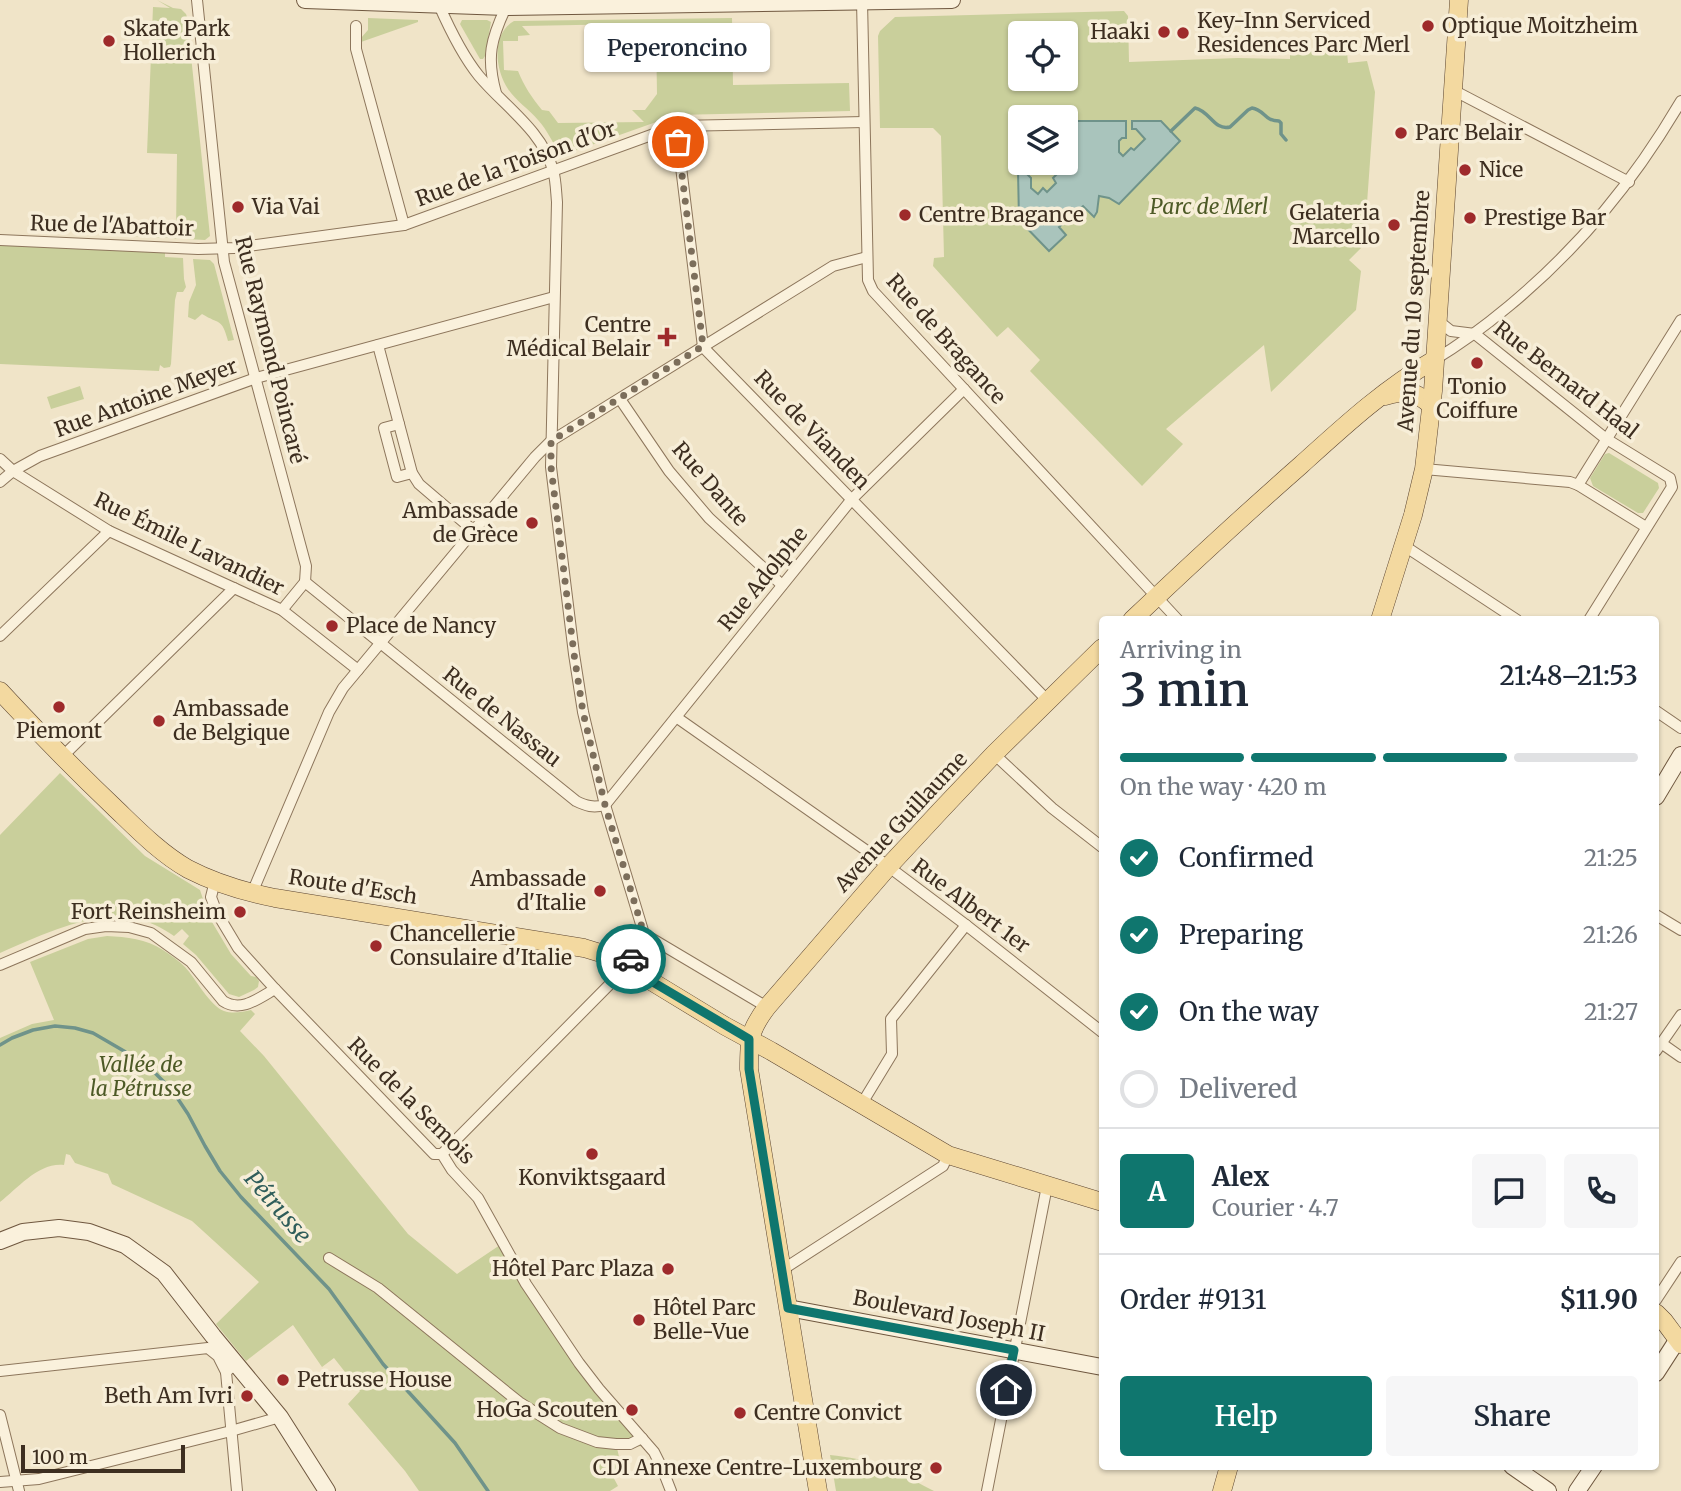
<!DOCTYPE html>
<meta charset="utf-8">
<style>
:root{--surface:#fff;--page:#f6f6f7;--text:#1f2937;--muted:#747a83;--line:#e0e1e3;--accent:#0f766e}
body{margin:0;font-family:Merriweather,serif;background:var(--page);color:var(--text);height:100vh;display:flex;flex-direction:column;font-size:26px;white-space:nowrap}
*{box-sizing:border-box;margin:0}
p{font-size:23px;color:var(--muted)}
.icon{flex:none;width:38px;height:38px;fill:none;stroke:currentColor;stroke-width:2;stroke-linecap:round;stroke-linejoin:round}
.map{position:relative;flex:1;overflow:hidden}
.panel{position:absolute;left:1099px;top:616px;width:560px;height:854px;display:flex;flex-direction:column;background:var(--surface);border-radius:7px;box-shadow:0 2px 5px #0004}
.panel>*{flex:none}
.tools{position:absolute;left:1008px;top:21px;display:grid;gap:14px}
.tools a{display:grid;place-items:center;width:70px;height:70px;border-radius:7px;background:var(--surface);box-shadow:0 2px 5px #0004;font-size:35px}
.scale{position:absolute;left:21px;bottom:18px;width:164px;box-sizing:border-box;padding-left:7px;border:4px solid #3d2e20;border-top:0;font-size:19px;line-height:24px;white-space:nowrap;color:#3d2e20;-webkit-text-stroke:5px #f7eed8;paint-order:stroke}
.pin{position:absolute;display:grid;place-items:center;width:60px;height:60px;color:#fff;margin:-30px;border:4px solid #fff;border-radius:50%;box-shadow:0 2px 7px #0007}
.courier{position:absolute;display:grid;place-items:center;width:70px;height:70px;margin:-35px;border:5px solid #0f766e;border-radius:50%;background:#fff;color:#222;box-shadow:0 2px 9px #0007}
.bubble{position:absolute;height:49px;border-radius:7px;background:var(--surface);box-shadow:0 2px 5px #0004;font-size:23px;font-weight:600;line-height:49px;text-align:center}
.summary em{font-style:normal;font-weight:600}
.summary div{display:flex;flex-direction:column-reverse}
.summary{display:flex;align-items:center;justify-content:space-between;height:119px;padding:0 21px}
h1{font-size:46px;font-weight:600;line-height:52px}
.bar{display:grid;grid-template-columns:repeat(4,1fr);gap:10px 7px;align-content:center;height:84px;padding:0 21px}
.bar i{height:9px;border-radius:5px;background:var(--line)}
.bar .selected{background:var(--accent)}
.bar p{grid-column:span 4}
.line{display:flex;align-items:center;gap:18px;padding:0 21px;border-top:2px solid var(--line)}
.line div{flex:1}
.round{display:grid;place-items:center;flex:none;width:74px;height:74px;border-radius:7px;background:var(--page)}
ol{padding:0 21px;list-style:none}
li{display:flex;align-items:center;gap:21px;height:77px}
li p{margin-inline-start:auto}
li .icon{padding:7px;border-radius:50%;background:var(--accent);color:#fff;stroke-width:4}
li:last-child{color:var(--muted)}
li i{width:38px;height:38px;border:4px solid var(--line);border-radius:50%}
.primary-button{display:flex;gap:14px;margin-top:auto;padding:14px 21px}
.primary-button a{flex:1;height:80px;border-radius:7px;background:var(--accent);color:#fff;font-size:28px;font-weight:600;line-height:80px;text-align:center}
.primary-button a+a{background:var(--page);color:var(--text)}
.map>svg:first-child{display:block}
</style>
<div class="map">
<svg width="1681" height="1491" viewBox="0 0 1681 1491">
<rect width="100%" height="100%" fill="#f0e4c8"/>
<g fill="#c9cf9b" fill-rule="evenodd">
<polygon points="157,0 173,8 181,9 186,14 187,17 199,24 187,18 210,236 205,240 130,236 128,233 128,229 176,231 177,154 147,153 153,7 170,8"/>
<path d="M 1124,11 L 1128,16 L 1129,62 L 1238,58 L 1290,59 L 1290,51 L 1347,52 L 1348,63 L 1367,61 L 1375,92 L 1364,245 L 1349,260 L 1361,271 L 1356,310 L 1271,392 L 1264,345 L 1166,429 L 1183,444 L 1142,486 L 1030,371 L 1040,360 L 1008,327 L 997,337 L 933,266 L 934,258 L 944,257 L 941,136 L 933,128 L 880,128 L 878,36 L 880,31 L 895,17 ZM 1020,33 L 1066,33 L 1066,79 L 1020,79 ZM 1020,117 L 1066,117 L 1066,163 L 1020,163 Z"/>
<polygon points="368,18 418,20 418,22 361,42 361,38 368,30"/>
<path d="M 732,18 L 733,85 L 849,83 L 850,111 L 676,115 L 563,155 L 558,153 C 553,142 547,130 538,120 C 529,109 516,101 508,89 C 495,70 491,34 514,21 ZM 630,24 L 644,34 L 644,45 L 656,31 L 657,94 L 645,110 L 632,110 L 644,122 L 558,123 L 549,111 L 542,110 C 532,98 524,86 518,71 L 504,70 L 503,41 L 518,41 L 518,36 L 530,35 L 522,26 Z"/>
<polygon points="462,20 487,20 491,22 485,56 483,59 480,59 460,24"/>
<polygon points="0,240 165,248 165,257 183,258 184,279 186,287 183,292 177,292 175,300 171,364 170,367 164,368 160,365 159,371 0,364"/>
<path d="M 193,259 L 210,260 L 214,264 L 234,340 L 228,341 C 222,318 220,325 202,314 L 195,320 L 188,317 L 189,302 L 196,285 Z"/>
<polygon points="80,386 84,399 51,409 47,397"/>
<polygon points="1609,453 1658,483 1659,488 1643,513 1638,513 1593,486 1590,478 1605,454"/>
<path d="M 60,773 L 145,856 L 200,890 L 209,917 L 231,954 L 251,976 L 256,977 L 259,981 L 258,987 L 254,990 L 239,997 L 229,994 L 196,955 L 183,944 L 189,936 L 182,929 L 174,936 C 168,932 162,928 155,925 C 104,903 47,933 0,953 L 0,835 Z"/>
<path d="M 107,936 C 127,937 146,939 163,950 C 171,955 179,961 185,967 C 196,979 209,1005 224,1011 C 233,1014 242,1012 251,1010 L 255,1014 L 240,1031 L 264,1056 L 408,1234 L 457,1274 L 500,1245 L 595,1393 L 643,1446 L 617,1448 L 622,1470 L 611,1473 L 618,1486 L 610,1491 L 419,1491 L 405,1471 L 348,1404 L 360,1391 L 334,1358 L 322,1367 L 293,1325 L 246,1361 L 216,1324 L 259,1282 L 192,1221 L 112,1184 L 108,1174 L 75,1163 L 70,1155 L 66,1154 L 64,1165 C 39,1162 18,1188 0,1202 L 0,1038 L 32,1024 L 54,1020 L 30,962 L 88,939 Z"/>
<path d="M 830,1455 C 839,1456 848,1457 857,1459 C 885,1465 909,1478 934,1491 L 836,1491 Z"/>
</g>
<polygon fill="#a9c4bc" stroke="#6f938a" stroke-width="2" points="1066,121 1126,121 1126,138 1122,138 1119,141 1119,152 1123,156 1131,148 1134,150 1145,139 1136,129 1132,129 1132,121 1161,121 1180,141 1119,204 1109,198 1099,196 1097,212 1094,217 1083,206 1059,227 1066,235 1049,251 1019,220 1018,171 1025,172 1031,178 1031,188 1038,194 1043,188 1047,192 1056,183 1053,178 1058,173 1048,163 1066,163"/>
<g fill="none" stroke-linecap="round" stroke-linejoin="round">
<g stroke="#6f938a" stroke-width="3.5">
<path d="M 1171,131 L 1195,108 C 1210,111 1214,131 1230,127 L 1248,110 L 1252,108 C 1265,110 1264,121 1279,121 L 1281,123 L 1281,134 L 1286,140"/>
<polyline points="0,1045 12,1038 33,1030 55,1026 75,1028 93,1033 136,1058 156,1074 172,1090 188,1114 205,1146 220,1171 241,1197 329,1289 383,1364 455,1443 488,1491"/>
</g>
<g stroke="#8d765c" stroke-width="12">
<g id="street">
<polyline points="197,0 224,262 306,566 305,582"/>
<polyline points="862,1 868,280 873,291 1178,620"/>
<path d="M 439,5 C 450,30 462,55 479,76 C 504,106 542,130 553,170 C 556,180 556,192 557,202 L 551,467 L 574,654 L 583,712 L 605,805 L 644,934 L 638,948 L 610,984 L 442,1154"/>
<polyline points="356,26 356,49 404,225"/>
<polyline points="1453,90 1629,182"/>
<path d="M 496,93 C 486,57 491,39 506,7"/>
<polyline points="676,126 703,347 1048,701"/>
<polyline points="0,240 198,249 234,248 404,225 676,126 864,122"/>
<polyline points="1437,320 1451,331 1475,334"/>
<polyline points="1475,334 1605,438 1670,478 1672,487 1589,620"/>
<polyline points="378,345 412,473 419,484 474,531"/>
<path d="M 1434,360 C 1461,344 1485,326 1509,306 C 1580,247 1634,181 1681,101"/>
<polyline points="620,399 669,471 709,518 782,585"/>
<polyline points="399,424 384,428 397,477 412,473"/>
<polyline points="0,459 13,471 109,531 282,610 358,670"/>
<polyline points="1424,469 1570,482 1578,485 1646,527"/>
<polyline points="0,482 13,471 40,456 256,378 554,297"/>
<polyline points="1578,485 1681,320"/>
<polyline points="1403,545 1517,620"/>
<path d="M 305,582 L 576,801 C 586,806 593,808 605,805"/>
<polyline points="282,610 305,582"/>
<polyline points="0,636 109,531"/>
<polyline points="1656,711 1681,728"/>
<polyline points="676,717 877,858 966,925 1102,1032"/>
<polyline points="994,754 1052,808 1102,847"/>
<polyline points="62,757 234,588"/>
<polyline points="605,805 852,499 964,389"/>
<polyline points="215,881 211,897 217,913 238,948 275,989 434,1154 442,1154 452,1170 478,1198 526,1284 579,1363 599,1389 654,1452 662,1468 671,1491"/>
<polyline points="252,893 329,712 343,688 535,457 551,441 833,266 867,257"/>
<polyline points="1656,915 1681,930"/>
<polyline points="644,934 767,1007"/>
<path d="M 0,965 L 85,929 L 106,926 L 129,927 L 151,933 L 191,962 L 223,1001 C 241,1013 259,998 275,989"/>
<polyline points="1661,1043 1681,1057"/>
<polyline points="1656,1051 1681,1015"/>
<polyline points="861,1105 892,1054 891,1019 966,925"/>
<polyline points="329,1258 378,1288 519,1402 560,1428 597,1442 616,1444 630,1444 642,1438"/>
<polyline points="782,1270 943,1166 948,1155"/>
<polyline points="1656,1300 1681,1262"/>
<polyline points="232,1367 226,1372 237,1491"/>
<polyline points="0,1371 208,1348 218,1356 226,1372"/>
<polyline points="0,1415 19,1491"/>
<polyline points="0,1482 39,1479 231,1431 280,1417"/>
<polyline points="987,1491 1047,1186"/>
</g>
</g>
<g stroke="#6f573f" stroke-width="18">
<g id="secondary">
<polyline points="305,0 506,7 952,0"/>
<polyline points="1656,797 1681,755"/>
<polyline points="0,1241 23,1232 59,1228 89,1232 125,1245 164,1273 213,1336 280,1417 327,1491"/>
<polyline points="788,1308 1102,1367"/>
<polyline points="1656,1373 1678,1339"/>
<polyline points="1512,1466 1548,1491"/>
<polyline points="1577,1491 1594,1466"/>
</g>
</g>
<g stroke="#5b4430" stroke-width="19">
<g id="primary">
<path d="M 1385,396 C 1408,390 1412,389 1431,405"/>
<path d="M 1132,620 C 1188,567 1244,515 1301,465 C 1343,427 1385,388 1434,360"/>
<polyline points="1380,620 1413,515 1424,469 1433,391 1459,0"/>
<path d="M 0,691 C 37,731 74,769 114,807 C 137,829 160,853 188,869 C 215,883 245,892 275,898 L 584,948 L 607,955 L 627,964 L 646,978 L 725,1026 L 771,1051 L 948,1155 L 1102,1202"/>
<polyline points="1656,1313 1664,1321 1681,1344"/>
<path d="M 818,1491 L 749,1069 C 749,1039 749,1031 767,1007 L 888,867 L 941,810 L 994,754 L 1102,648"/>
<polyline points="1222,1491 1229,1466"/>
</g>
</g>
<use href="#street" stroke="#faf1dc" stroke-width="10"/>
<use href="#secondary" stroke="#faf1dc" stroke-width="16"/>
<use href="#primary" stroke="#f3d9a0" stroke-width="18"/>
</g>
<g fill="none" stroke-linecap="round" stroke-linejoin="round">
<polyline stroke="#7c6e5b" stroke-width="7" stroke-dasharray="0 12.6" points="631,959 638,948 644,934 605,805 583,712 574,654 551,467 551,441 703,346 678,142"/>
<polyline stroke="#0f766e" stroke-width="9" points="631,959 627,964 646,978 749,1039 749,1069 788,1308 1014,1350 1006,1390"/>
</g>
<g fill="#9e2a2b" stroke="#f7eed8" stroke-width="2.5">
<circle cx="1428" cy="26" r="7"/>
<circle cx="1164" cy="32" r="7"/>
<circle cx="1183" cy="33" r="7"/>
<circle cx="109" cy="41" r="7"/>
<circle cx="1401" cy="133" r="7"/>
<circle cx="1465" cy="170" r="7"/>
<circle cx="238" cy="207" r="7"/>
<circle cx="905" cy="215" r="7"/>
<circle cx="1470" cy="218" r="7"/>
<circle cx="1394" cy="225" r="7"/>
<path d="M663.5 326.5h7v7h7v7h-7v7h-7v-7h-7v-7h7z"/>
<circle cx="1477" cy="363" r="7"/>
<circle cx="532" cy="523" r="7"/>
<circle cx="332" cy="626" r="7"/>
<circle cx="59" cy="707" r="7"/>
<circle cx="159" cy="721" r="7"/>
<circle cx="600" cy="891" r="7"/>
<circle cx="240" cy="912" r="7"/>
<circle cx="376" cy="946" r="7"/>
<circle cx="592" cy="1154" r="7"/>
<circle cx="668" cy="1269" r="7"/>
<circle cx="639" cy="1320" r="7"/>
<circle cx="283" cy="1380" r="7"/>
<circle cx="247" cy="1396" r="7"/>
<circle cx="632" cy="1410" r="7"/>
<circle cx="740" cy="1413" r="7"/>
<circle cx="936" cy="1468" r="7"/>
</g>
<g text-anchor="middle" stroke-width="7" stroke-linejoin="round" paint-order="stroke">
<g font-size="21" fill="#3d2e20" stroke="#f7eed8" text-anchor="start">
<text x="1197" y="28">Key-Inn Serviced<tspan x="1197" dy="24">Residences Parc Merl</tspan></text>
<text x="1442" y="33">Optique Moitzheim</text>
<text x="123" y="36">Skate Park<tspan x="123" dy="24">Hollerich</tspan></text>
<text x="1150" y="39" text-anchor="end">Haaki</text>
<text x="1415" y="140">Parc Belair</text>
<text x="1479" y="177">Nice</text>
<text x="252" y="214">Via Vai</text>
<text x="1380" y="220" text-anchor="end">Gelateria<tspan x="1380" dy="24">Marcello</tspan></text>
<text x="919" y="222">Centre Bragance</text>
<text x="1484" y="225">Prestige Bar</text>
<text x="651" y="332" text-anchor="end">Centre<tspan x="651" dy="24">Médical Belair</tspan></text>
<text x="1477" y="394" text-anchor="middle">Tonio<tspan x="1477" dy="24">Coiffure</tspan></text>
<text x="518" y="518" text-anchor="end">Ambassade<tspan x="518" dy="24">de Grèce</tspan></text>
<text x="346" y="633">Place de Nancy</text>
<text x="173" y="716">Ambassade<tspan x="173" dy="24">de Belgique</tspan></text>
<text x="59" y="738" text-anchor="middle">Piemont</text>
<text x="586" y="886" text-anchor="end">Ambassade<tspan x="586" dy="24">d'Italie</tspan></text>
<text x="226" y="919" text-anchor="end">Fort Reinsheim</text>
<text x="390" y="941">Chancellerie<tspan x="390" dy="24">Consulaire d'Italie</tspan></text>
<text x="592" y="1185" text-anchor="middle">Konviktsgaard</text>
<text x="654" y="1276" text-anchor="end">Hôtel Parc Plaza</text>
<text x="653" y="1315">Hôtel Parc<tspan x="653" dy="24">Belle-Vue</tspan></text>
<text x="297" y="1387">Petrusse House</text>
<text x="233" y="1403" text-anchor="end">Beth Am Ivri</text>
<text x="618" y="1417" text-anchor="end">HoGa Scouten</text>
<text x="754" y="1420">Centre Convict</text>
<text x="922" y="1475" text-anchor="end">CDI Annexe Centre-Luxembourg</text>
</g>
<g font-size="21" fill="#3d2e20" stroke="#f7eed8">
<text transform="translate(516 164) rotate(-20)" y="7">Rue de la Toison d'Or</text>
<text transform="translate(112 226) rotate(2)" y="7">Rue de l'Abattoir</text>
<text transform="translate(1414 311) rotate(-86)" y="7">Avenue du 10 septembre</text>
<text transform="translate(946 339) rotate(48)" y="7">Rue de Bragance</text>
<text transform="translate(270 350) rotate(76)" y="7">Rue Raymond Poincaré</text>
<text transform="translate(1566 380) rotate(38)" y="7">Rue Bernard Haal</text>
<text transform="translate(146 398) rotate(-20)" y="7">Rue Antoine Meyer</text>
<text transform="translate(812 430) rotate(46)" y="7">Rue de Vianden</text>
<text transform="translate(710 484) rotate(49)" y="7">Rue Dante</text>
<text transform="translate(189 544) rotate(26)" y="7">Rue Émile Lavandier</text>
<text transform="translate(763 579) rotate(-51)" y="7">Rue Adolphe</text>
<text transform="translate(502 717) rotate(39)" y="7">Rue de Nassau</text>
<text transform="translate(901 822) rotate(-47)" y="7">Avenue Guillaume</text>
<text transform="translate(353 887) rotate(9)" y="7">Route d'Esch</text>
<text transform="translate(971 906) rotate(37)" y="7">Rue Albert 1er</text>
<text transform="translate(411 1101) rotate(45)" y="7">Rue de la Semois</text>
<text transform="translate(949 1316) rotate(11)" y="7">Boulevard Joseph II</text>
</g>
<g font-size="21" font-style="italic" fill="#4d5a26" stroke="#f7eed8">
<text x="1209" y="214">Parc de Merl</text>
<text x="141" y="1072">Vallée de<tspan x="141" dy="24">la Pétrusse</tspan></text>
</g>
<g font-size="23" font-style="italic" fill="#2f5d5a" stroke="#f7eed8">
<text transform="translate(278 1207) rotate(49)" y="8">Pétrusse</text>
</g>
</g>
</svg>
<div class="tools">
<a><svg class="icon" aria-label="locate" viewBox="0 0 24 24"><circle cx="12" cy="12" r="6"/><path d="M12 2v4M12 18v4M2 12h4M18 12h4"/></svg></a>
<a><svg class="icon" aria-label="layers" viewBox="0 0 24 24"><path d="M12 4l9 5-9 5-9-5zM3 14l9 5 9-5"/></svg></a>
</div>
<div class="scale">100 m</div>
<div class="pin" style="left:678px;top:142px;background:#ea580c"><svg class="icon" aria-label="bag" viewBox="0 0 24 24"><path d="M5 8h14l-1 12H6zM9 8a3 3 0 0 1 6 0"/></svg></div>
<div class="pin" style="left:1006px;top:1390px;background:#1f2937"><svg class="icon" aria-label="home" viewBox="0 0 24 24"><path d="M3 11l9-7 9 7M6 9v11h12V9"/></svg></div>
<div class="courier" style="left:631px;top:959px"><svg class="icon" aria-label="car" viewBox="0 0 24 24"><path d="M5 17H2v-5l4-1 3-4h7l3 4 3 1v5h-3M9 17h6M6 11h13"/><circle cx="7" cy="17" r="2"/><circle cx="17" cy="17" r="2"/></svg></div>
<div class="bubble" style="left:584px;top:23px;width:186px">Peperoncino</div>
<section class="panel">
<div class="summary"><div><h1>3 min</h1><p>Arriving in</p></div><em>21:48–21:53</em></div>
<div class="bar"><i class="selected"></i><i class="selected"></i><i class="selected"></i><i></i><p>On the way · 420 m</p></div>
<ol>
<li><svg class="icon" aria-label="check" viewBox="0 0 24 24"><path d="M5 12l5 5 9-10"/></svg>Confirmed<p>21:25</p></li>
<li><svg class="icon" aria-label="check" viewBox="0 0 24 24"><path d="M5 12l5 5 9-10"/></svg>Preparing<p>21:26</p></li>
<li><svg class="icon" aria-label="check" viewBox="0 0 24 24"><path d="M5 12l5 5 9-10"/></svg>On the way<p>21:27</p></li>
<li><i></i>Delivered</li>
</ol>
<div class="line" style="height:126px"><b class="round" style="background:var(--accent);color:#fff">A</b><div><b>Alex</b><p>Courier · 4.7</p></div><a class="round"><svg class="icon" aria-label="chat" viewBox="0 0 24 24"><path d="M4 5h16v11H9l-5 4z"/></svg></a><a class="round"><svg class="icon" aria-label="phone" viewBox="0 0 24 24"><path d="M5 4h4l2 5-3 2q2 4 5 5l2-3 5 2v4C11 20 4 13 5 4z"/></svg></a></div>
<div class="line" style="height:91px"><div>Order #9131</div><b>$11.90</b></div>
<div class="primary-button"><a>Help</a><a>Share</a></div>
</section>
</div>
